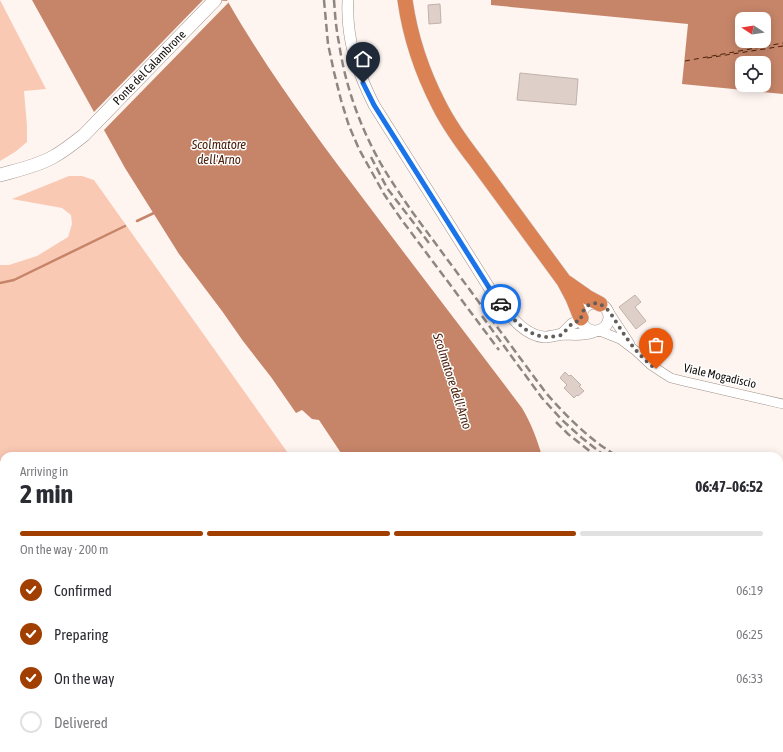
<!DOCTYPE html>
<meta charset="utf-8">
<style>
:root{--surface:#fff;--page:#f2f2f3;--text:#2b2b33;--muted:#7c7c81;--line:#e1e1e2;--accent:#a13f00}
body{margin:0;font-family:"Asap Condensed",sans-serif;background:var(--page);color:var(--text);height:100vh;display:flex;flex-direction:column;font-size:15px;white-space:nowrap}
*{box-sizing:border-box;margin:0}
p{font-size:13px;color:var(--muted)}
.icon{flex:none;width:22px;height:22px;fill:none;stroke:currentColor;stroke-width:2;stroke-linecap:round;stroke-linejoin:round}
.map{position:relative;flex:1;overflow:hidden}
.side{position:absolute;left:0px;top:452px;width:783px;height:300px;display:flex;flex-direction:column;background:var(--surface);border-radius:12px 12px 0 0;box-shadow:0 2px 10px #0003}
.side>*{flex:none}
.needle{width:26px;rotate:282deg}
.tools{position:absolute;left:735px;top:12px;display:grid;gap:8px}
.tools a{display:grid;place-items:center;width:36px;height:36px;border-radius:8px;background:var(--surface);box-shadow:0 2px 10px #0003;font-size:20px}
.pin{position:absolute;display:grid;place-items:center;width:34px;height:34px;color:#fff;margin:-41px -17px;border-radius:50% 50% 50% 0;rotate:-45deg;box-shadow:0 0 4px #0007}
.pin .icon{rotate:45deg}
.courier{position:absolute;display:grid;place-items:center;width:40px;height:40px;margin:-20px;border:3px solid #1a73e8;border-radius:50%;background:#fff;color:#222;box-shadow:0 1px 5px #0007}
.summary em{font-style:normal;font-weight:700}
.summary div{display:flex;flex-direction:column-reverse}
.summary{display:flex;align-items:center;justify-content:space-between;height:68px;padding:0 20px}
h1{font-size:26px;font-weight:700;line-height:30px}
.bar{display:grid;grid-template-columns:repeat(4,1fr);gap:6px 4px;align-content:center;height:48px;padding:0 20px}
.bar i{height:5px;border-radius:3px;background:var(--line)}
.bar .active{background:var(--accent)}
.bar p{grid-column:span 4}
ol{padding:0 20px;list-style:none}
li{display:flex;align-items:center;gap:12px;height:44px}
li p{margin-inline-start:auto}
li .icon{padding:4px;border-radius:50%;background:var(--accent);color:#fff;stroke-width:4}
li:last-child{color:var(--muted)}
li i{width:22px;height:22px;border:2px solid var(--line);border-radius:50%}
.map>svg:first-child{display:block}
</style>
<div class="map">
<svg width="783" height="752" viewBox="0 0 783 752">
<rect width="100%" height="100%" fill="#fef5f1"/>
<g fill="#fac9b4">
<polygon points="0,0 46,89 24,91 27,126 27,142 15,152 0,161"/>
<polygon points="69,176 82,176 94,180 290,456 4,456 4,663 0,664 0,265 9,265 37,256 68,237 72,224 71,215 62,208 12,199"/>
</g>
<g fill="#c68569" fill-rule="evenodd">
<path d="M 32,0 L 227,0 C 268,72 318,139 368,205 C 419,273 471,340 522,408 C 531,423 537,439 542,456 L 343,456 L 319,420 L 312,419 L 302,410 L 296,413 L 271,377 L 243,341 L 222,311 L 179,254 L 125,168 Z"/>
<path d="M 491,0 L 783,0 L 783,94 L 682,84 L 688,24 L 491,5 ZM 742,19 L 764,19 L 764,41 L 742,41 ZM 742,63 L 764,63 L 764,85 L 742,85 Z"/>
<polygon points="783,626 783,752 766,752 764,748 779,748 779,628"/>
<polygon points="419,748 617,748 618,752 419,752"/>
<polygon points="647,748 732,748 735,752 648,752"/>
</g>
<polygon fill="#fef5f1" points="203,0 230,1 103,131 93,113"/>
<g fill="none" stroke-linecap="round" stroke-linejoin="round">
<g stroke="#c68569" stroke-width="2.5">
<polyline points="137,221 156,212"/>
<polyline points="0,283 14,280 125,226"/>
</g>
<g stroke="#4b200b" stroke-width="1" stroke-dasharray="5 4" stroke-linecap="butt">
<polyline points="707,58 783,46"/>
<polyline points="685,61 783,43"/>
</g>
</g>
<g fill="#dfcfc9" stroke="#c0b1ab">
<polygon points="440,4 441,23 429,24 428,5"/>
<polygon points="520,73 578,79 576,105 517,100"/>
<polygon points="635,295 641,302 635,307 646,321 636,329 619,307"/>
<polygon points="565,372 569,376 571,375 581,385 579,386 584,391 578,396 577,395 574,398 564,388 567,385 560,378"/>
</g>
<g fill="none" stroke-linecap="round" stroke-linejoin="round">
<g stroke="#9e908a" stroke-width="10">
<g id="minor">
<polyline points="607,309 630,344"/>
<polyline points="600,331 620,339 636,351 651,365 663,373 671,378 683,381 783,404"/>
</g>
</g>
<g stroke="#9e908a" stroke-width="12">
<g id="tertiary">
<path d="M 348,0 C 346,39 357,71 374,105 L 495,297 C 508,312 522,335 544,337 C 551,337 556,335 563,334 C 574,334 581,336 593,332"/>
<circle cx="595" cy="317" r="14"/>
<polyline points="562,334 572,324 581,320"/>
</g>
</g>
<g stroke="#9e908a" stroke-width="14">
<g id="secondary">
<path id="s1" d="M 0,175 C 18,170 37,166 53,157 C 64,151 74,143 84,135 L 215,0"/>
</g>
</g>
<g stroke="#d4d3d3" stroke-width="16">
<g id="trunk">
<path d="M 405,0 C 410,36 422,72 439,105 C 449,125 462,143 476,161 L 564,281 L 573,298 L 581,318"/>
<polyline points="567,283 587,297 600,304"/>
</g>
</g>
<use href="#minor" stroke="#fff" stroke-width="9"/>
<use href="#tertiary" stroke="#fff" stroke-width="11"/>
<use href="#secondary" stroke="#fff" stroke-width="13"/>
<use href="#trunk" stroke="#db8254" stroke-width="15"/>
<g stroke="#8d8682" stroke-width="2.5" stroke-dasharray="8 4" stroke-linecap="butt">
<polyline points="324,0 328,44 334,72 341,100 349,126 359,149 384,194 401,219 499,350"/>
<path d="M 334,0 C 335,14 336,29 339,43 C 345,85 360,127 381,164 C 391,181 402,197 413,213 L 546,393 C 567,417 590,440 617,456"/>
<polyline points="371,157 387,188 429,243"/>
<polyline points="482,316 542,398 562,420 582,438 605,456"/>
<polyline points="556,422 568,434 596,456"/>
<polyline points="779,496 783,496"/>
<polyline points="779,502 783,502"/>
<polyline points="779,508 783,508"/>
</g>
</g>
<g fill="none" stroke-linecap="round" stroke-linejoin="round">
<path stroke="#645e5a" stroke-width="4" stroke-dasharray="0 7.2" d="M 501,304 C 513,319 527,337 549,337 C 552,337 557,336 561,335 C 565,332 568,327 572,324 C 575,322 578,321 581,320 C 581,308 592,298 603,306 C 610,310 615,321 620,328 C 630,344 641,358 656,369"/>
<polyline stroke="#1a73e8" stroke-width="5" points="363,83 374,105 495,297 501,304"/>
</g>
<g text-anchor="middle" stroke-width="3" stroke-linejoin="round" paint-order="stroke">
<g font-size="12" fill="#110c09" stroke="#fff">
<text dy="4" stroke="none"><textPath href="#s1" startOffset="188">Ponte del Calambrone</textPath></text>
<text transform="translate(720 376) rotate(13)" y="4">Viale Mogadiscio</text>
</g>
<g font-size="13" font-style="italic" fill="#4b200b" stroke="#fff">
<text x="219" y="149">Scolmatore<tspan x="219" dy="15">dell'Arno</tspan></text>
<text transform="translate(453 381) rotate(72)" y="5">Scolmatore dell'Arno</text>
</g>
</g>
</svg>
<div class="tools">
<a><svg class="needle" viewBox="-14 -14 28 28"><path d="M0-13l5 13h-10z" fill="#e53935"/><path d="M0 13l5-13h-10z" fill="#7c7c81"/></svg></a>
<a><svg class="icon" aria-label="locate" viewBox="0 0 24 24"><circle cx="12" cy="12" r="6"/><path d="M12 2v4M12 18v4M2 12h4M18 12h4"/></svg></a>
</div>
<div class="pin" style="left:656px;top:369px;background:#ea580c"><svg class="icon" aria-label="bag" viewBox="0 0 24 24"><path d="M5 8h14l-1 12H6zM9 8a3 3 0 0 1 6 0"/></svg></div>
<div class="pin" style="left:363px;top:83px;background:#1f2937"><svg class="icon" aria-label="home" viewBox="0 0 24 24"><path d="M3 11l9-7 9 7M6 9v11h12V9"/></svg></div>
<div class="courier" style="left:501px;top:304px"><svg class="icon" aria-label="car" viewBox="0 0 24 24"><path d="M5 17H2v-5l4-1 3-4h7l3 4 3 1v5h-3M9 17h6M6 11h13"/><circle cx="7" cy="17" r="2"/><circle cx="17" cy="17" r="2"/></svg></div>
<section class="side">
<div class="summary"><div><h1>2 min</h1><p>Arriving in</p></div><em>06:47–06:52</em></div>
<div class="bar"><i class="active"></i><i class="active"></i><i class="active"></i><i></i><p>On the way · 200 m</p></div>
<ol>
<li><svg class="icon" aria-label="check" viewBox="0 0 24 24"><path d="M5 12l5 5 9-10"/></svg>Confirmed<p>06:19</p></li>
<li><svg class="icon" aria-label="check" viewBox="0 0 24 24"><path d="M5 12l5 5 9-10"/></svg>Preparing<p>06:25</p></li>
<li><svg class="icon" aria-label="check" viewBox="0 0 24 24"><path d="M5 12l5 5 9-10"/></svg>On the way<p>06:33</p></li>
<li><i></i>Delivered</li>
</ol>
</section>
</div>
